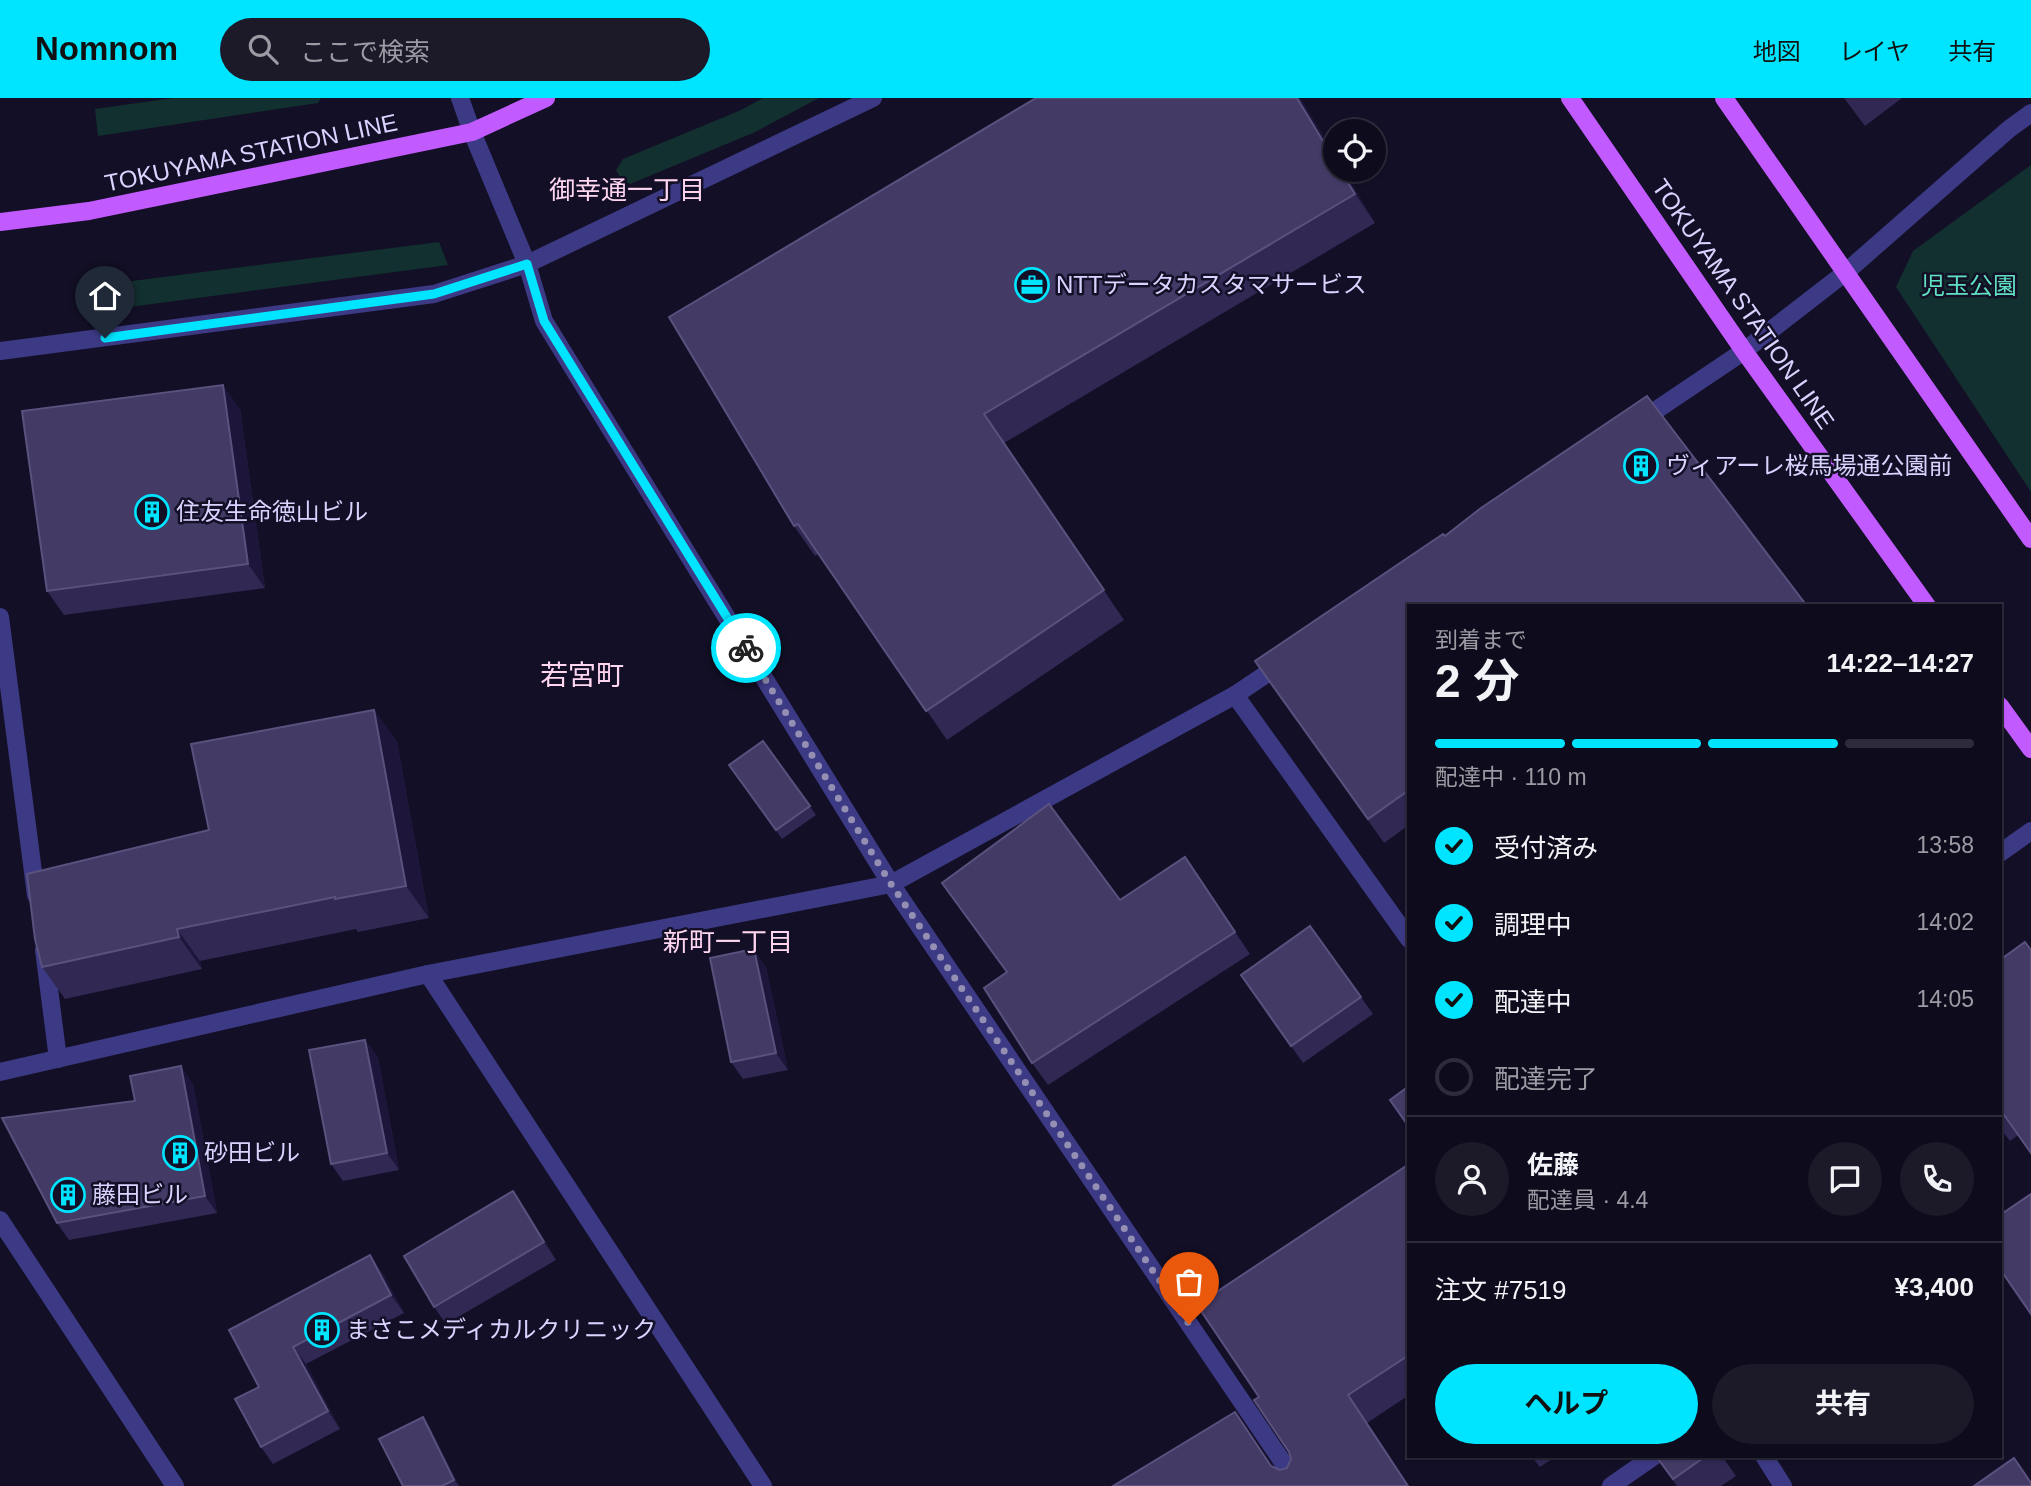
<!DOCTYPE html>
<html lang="ja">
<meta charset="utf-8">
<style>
:root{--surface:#0e0b1c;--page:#1c1929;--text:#f1f3f6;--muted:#9b9ba3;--line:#2e2b3b;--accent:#00e5ff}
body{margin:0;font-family:Helvetica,"Noto Sans JP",sans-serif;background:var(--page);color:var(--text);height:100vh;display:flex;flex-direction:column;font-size:26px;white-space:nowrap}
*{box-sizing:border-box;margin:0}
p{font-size:23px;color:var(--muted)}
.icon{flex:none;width:38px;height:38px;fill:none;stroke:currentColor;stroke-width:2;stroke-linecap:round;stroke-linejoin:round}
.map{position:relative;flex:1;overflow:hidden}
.details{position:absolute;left:1407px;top:506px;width:595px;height:854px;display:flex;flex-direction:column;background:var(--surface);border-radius:0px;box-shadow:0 2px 5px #0004,0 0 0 2px var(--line)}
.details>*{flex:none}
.fabs{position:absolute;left:1323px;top:21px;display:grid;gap:14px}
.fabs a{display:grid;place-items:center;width:63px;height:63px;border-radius:50%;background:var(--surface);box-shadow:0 2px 5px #0004,0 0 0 2px var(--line);font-size:35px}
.pin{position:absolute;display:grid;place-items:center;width:60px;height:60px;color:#fff;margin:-72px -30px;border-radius:50% 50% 50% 0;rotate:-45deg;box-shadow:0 0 7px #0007}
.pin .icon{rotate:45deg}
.courier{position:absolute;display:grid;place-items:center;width:70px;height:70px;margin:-35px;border:5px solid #00e5ff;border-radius:50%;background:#fff;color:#222;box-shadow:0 2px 9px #0007}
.head em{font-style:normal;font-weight:700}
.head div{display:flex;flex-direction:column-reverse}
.head{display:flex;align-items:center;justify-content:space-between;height:119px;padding:0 28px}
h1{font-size:46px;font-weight:700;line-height:52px}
.bar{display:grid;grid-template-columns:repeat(4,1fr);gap:10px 7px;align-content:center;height:84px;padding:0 28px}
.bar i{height:9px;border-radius:5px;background:var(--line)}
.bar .active{background:var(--accent)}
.bar p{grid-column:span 4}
.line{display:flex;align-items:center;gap:18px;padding:0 28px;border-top:2px solid var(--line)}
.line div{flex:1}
.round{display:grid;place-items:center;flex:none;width:74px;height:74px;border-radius:37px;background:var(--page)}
ol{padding:0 28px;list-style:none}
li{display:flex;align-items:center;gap:21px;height:77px}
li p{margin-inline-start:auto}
li .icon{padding:7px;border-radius:50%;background:var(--accent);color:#111;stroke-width:4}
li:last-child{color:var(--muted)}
li i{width:38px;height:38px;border:4px solid var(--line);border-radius:50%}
.button{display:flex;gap:14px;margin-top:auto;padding:14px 28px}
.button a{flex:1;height:80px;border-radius:42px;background:var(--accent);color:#111;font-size:28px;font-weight:700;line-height:80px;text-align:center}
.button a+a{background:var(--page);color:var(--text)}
header{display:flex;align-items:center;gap:42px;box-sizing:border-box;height:98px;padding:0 35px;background:var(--accent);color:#111}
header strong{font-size:33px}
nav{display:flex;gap:38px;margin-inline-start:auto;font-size:24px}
.search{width:490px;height:63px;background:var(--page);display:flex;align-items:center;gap:18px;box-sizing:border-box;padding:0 24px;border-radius:38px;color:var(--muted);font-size:26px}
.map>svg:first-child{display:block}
</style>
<header>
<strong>Nomnom</strong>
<div class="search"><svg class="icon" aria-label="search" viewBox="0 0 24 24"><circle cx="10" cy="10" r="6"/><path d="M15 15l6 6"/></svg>ここで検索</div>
<nav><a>地図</a><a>レイヤ</a><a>共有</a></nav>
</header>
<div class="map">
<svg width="2031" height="1388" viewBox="0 0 2031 1388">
<rect width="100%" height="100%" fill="#130f26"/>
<g fill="#12302f">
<polygon points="173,0 321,0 318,5 98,38 95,11"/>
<polygon points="763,0 819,0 753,35 630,86 621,81 616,72 623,61 741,12"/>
<polygon points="2031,67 2031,394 1896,189 1913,153"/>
<polygon points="439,144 448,167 122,210 116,185"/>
</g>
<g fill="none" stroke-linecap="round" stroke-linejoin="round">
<g stroke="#3d3a85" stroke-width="18">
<polyline points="460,0 472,34"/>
<polyline points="0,253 434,196 527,166 873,0"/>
<polyline points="1637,325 1744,253 1846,174 2009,31 2031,15"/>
<polyline points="0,519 36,797"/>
<polyline points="1235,597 1409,841"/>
<polyline points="2000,755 2031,733"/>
<polyline points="891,786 1235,597 1284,564"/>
<polyline points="44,852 58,961"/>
<polyline points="428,876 763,1388"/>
<polyline points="1764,1358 1783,1388"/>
<polyline points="1611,1388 1654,1358"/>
</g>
<g stroke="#3d3a85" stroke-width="18">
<polyline points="472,34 527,166 544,223 891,786 1299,1388"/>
<polyline points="0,974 428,876 891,786"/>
<polyline points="0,1122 175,1388"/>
</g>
<g stroke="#c25bff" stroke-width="18">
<polyline points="1570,0 1744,253 1927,508"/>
<polyline points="1724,0 2031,441"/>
<polyline points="0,124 89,113 472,34 546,0"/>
<polyline points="2000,608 2031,651"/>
</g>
</g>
<g fill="#312854">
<polygon points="1036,0 1300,0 1335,58 1335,72 1343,72 1375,125 1004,345 1124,522 947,642 818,456 815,458 794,428"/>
<polygon points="1844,0 1902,0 1865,28"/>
<polygon points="240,311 265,490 64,517 47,493"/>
<polygon points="1445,438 1409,508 1409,727 1384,745 1255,563"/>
<polygon points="374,612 397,644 429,820 358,834 356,831 200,863 202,871 65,901 42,869 209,732"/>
<polygon points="763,643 816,717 782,741 729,667"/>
<polygon points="1185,759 1250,856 1048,987 1032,965 1007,875 942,785 1120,802"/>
<polygon points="1310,828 1373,916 1303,965 1241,877"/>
<polygon points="2000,862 2018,1037 2010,1043 2000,1030"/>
<polygon points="766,869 788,972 743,981 731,964"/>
<polygon points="365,942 378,960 399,1072 343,1083 331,1066"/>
<polygon points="193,986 217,1115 69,1142 57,1125 135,1003"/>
<polygon points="1409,1066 1409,1297 1367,1325 1409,1388 1113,1388 1272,1368 1280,1372 1287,1370 1291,1361 1289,1354"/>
<polygon points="525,1110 556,1162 446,1226 434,1209"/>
<polygon points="382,1174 404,1215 306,1266 340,1331 273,1366 261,1349 259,1289 229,1232"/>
<polygon points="429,1328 459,1388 403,1388"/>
<polygon points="1531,1358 1556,1358 1540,1369"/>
<polygon points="1655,1358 1722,1358 1736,1378 1721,1388 1677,1388"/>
</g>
<g fill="#1d163a">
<polygon points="1297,0 1300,0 1335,58 1335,63"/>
<polygon points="1340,72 1343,72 1375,125 1355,96"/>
<polygon points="223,287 240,311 265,490 248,466"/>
<polygon points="374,612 397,644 429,820 406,788"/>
<polygon points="1185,759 1201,781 1250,856 1235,834"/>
<polygon points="177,831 200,863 202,871 179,839"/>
<polygon points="754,851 766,869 788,972 776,955"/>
<polygon points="365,942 378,960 399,1072 387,1055"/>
<polygon points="181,968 193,986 217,1115 205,1098"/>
<polygon points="513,1093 525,1110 556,1162 544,1144"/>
<polygon points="370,1157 382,1174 404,1215 391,1197"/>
<polygon points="293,1249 306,1266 340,1331 328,1313"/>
<polygon points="1348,1297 1367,1325 1409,1388 1408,1388"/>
<polygon points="423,1319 429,1328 459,1388 454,1382"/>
</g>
<g fill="#433a66" stroke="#5a527e" stroke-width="2">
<polygon points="1036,0 1297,0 1335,63 1335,72 1340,72 1355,96 984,316 1104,492 926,613 798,426 794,428 669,219"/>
<polygon points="223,287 248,466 47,493 22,313"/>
<polygon points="1647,298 1807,508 1409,508 1409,692 1368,721 1255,563 1443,436 1445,438 1481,410"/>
<polygon points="374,612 406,788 335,801 335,799 177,831 179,839 42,869 35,841 27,776 209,732 191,646"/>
<polygon points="763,643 810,708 776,732 729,667"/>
<polygon points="1049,706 1120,802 1185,759 1235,834 1032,965 984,890 1007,874 942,785"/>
<polygon points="1310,828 1361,899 1291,948 1241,877"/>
<polygon points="2025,844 2031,852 2031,1055 2002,1014 2000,1016 2000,862"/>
<polygon points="754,851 776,955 731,964 710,860"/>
<polygon points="365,942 387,1055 331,1066 309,952"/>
<polygon points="181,968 205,1098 57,1125 2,1020 135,1003 130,978"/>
<polygon points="1409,988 1409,1029 1390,1002"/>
<polygon points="1409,1066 1409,1257 1348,1297 1408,1388 1113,1388 1235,1314 1271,1368 1280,1372 1287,1370 1291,1361 1289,1354 1254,1302 1259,1299 1197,1207"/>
<polygon points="513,1093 544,1144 434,1209 404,1158"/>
<polygon points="2031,1096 2031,1216 2000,1171 2000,1117"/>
<polygon points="370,1157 391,1197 293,1249 328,1313 261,1349 235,1301 259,1289 229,1232"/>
<polygon points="423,1319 454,1382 442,1388 403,1388 379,1341"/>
<polygon points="1656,1358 1706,1358 1673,1381"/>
<polygon points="2014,1360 2031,1385 2031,1388 1974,1388"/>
</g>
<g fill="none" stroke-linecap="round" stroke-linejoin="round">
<polyline stroke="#948fb3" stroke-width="7" stroke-dasharray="0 12.6" points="746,550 891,786 1189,1226"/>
<polyline stroke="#00e5ff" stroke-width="9" points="105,240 434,196 527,166 544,223 746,550"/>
</g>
<defs>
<g id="office-ring" transform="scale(1.75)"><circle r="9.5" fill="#130f26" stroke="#00e5ff" stroke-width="1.5"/><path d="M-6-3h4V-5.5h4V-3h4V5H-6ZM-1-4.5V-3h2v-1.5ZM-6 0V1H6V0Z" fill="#00e5ff"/></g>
<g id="building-ring" transform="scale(1.75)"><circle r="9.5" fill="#130f26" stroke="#00e5ff" stroke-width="1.5"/><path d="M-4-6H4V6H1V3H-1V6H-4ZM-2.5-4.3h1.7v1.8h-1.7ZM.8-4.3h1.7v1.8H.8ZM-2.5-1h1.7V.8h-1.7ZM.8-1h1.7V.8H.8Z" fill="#00e5ff"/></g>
</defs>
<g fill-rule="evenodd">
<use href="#office-ring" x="1032" y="187"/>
<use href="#building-ring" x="1641" y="368"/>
<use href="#building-ring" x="152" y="414"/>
<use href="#building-ring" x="180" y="1055"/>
<use href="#building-ring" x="68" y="1097"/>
<use href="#building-ring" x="322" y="1232"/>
</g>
<g text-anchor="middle" stroke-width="5" stroke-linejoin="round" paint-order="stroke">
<g font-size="24" fill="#d9d4ff" stroke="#130f26">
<text transform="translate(251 55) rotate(-12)" y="8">TOKUYAMA STATION LINE</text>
<text transform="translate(1743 206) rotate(55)" y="8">TOKUYAMA STATION LINE</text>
</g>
<g font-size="24" fill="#d9d4ff" stroke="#130f26" text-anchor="start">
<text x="1056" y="195">NTTデータカスタマサービス</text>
<text x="1666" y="376">ヴィアーレ桜馬場通公園前</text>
<text x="176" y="422">住友生命徳山ビル</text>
<text x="204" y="1063">砂田ビル</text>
<text x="92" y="1105">藤田ビル</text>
<text x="346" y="1240">まさこメディカルクリニック</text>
</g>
<g font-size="24" fill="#5fe0c0" stroke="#130f26">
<text x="1969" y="196">児玉公園</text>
</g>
<g font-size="26" fill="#ffd6f0" stroke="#130f26">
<text x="627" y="101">御幸通一丁目</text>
<text x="728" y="853">新町一丁目</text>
</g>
<g font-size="28" fill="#ffd6f0" stroke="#130f26">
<text x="582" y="587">若宮町</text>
</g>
</g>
</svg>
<div class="fabs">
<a><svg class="icon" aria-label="locate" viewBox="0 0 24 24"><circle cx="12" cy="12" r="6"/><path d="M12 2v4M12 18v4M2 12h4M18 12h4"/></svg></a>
</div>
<div class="pin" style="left:1189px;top:1226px;background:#ea580c"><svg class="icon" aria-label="bag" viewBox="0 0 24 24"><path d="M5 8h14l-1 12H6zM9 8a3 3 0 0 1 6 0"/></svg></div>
<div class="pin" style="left:105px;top:240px;background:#1f2937"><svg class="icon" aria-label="home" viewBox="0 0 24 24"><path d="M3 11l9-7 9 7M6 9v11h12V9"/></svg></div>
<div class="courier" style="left:746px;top:550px"><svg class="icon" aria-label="bike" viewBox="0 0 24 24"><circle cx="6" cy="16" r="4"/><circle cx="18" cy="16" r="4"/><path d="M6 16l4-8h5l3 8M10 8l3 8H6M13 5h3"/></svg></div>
<section class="details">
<div class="head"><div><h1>2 分</h1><p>到着まで</p></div><em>14:22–14:27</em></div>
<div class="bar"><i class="active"></i><i class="active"></i><i class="active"></i><i></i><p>配達中 · 110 m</p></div>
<ol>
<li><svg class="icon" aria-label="check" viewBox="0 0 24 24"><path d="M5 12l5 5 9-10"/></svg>受付済み<p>13:58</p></li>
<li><svg class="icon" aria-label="check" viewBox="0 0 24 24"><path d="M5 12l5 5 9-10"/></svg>調理中<p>14:02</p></li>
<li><svg class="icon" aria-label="check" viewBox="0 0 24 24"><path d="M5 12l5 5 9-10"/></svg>配達中<p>14:05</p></li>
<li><i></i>配達完了</li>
</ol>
<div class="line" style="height:126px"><a class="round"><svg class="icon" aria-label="person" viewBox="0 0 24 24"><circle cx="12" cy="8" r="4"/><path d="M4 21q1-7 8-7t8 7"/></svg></a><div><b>佐藤</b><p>配達員 · 4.4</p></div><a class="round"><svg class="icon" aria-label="chat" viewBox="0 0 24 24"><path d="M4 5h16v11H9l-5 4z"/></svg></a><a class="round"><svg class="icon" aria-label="phone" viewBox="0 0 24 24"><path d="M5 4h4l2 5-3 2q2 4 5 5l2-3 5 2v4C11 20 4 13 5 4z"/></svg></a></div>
<div class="line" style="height:91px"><div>注文 #7519</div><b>¥3,400</b></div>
<div class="button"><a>ヘルプ</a><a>共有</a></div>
</section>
</div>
